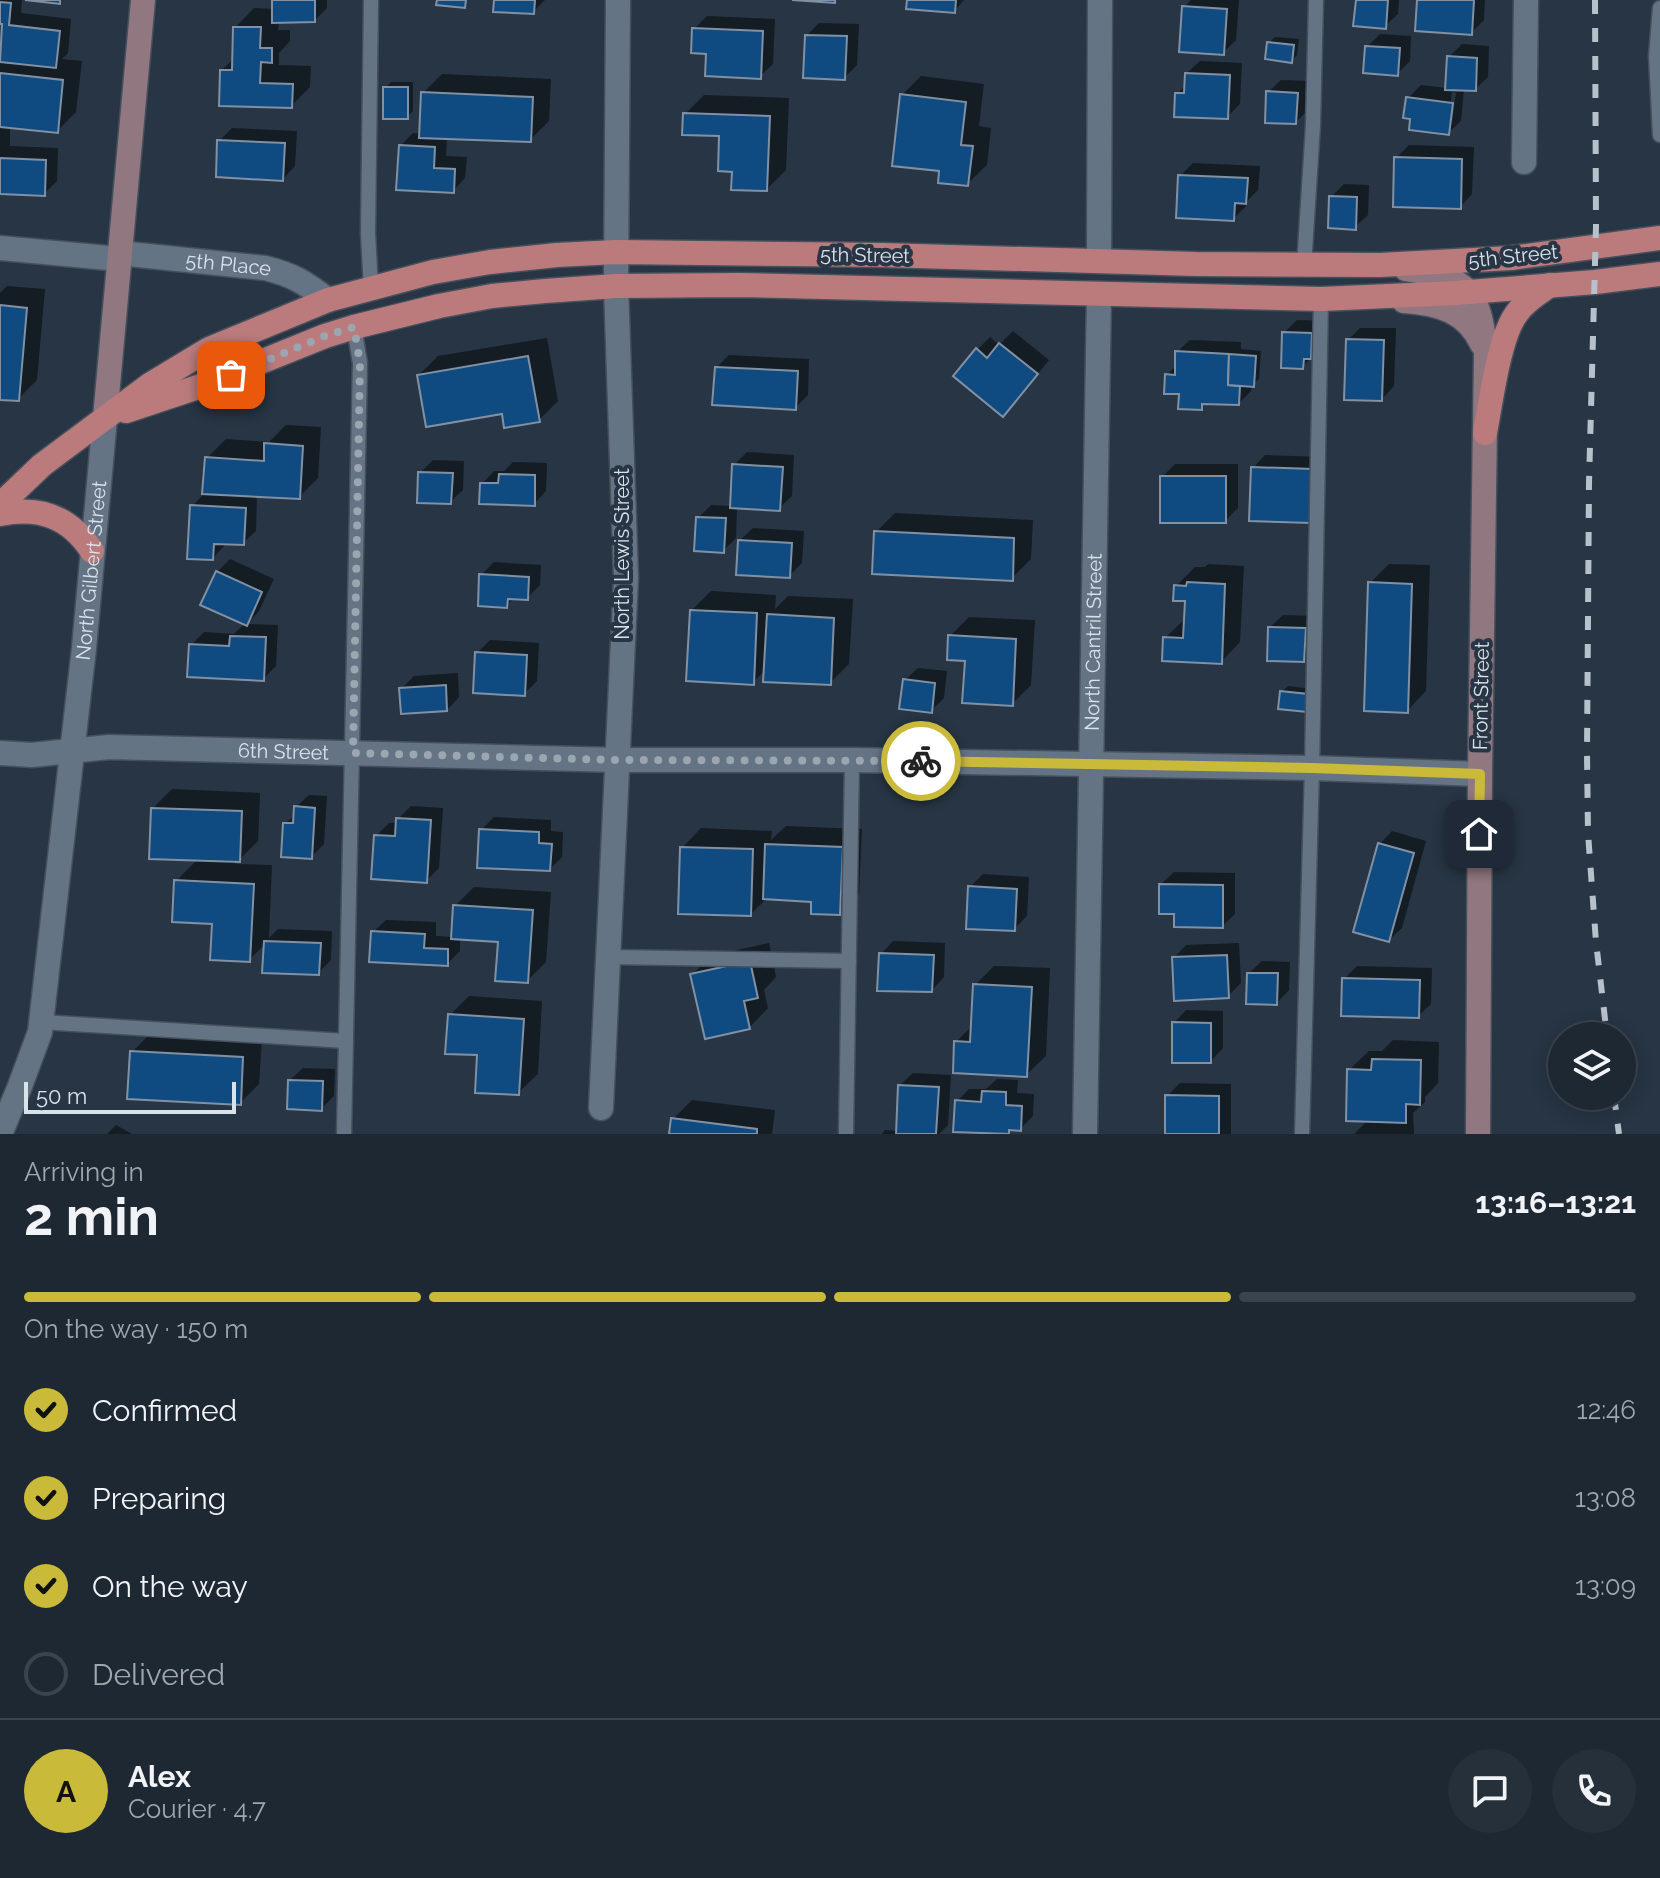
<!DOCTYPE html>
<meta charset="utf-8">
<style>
:root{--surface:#1d2833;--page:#25303b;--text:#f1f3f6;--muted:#a0a6ac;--line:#3b444e;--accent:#caba3a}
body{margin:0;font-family:Raleway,sans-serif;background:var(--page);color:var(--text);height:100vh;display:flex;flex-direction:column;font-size:30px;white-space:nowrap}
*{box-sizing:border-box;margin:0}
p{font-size:26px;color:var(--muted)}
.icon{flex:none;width:44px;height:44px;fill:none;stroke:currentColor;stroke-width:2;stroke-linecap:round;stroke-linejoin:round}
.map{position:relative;height:1134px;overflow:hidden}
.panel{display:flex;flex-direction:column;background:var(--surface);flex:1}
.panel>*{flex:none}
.controls{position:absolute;left:1548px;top:1022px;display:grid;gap:16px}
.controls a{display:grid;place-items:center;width:88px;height:88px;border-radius:50%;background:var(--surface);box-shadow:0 4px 20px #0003,0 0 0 2px var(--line);font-size:40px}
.scale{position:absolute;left:24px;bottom:20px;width:212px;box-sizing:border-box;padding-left:8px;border:4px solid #dae3ec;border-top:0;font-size:22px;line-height:28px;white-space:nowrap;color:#dae3ec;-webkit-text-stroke:6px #273544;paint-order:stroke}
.pin{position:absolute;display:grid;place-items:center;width:68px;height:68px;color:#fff;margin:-34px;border-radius:16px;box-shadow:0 4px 12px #0006}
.courier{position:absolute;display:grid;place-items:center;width:80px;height:80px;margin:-40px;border:6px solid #caba3a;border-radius:50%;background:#fff;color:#222;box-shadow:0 2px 10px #0007}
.overview em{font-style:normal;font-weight:700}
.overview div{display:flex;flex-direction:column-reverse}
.overview{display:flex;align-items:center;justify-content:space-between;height:136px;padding:0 24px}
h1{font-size:52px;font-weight:700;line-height:60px}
.bar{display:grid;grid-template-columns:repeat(4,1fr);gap:12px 8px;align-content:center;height:96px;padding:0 24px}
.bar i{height:10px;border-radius:6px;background:var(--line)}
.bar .selected{background:var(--accent)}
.bar p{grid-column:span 4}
.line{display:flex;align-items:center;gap:20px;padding:0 24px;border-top:2px solid var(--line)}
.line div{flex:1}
.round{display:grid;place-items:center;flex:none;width:84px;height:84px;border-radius:42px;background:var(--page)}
ol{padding:0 24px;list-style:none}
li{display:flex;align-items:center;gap:24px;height:88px}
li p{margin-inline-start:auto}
li .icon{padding:8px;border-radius:50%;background:var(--accent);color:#111;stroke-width:4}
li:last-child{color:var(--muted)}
li i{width:44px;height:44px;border:4px solid var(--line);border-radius:50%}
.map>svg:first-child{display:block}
</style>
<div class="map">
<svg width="1660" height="1134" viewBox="0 0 1660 1134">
<rect width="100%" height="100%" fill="#273544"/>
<g fill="#0007" fill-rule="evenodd">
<polygon points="0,0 22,0 21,13 71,19 68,53 62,59 82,61 76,112 57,131 10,126 10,146 58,148 57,181 44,194 0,192 0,53 4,23 0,22"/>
<polygon points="274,0 327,0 327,8 314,21 279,21 278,30 290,30 290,41 279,53 279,65 311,66 310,87 291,106 222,70 234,58 235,28 254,8 274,9"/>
<polygon points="496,0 545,0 533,12"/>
<polygon points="909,0 964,0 954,11"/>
<polygon points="1191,0 1239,0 1236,40 1223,53 1184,7"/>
<polygon points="1358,0 1399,0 1398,14 1385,26"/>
<polygon points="1419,0 1485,0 1484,20 1471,33"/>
<polygon points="707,16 775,19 773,64 760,76 708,52 694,29"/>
<polygon points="819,23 859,24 857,65 844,78 807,35"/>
<polygon points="1380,34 1411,36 1410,61 1397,74 1367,47"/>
<polygon points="1275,37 1299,39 1297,55 1292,60 1269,43"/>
<path d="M 1462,44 L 1489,46 L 1488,77 L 1475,89 L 1464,89 L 1461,121 L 1448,133 L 1413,117 L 1408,98 L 1421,85 L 1447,88 L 1449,57 ZM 1452,92 L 1456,93 L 1452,122 L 1448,122 Z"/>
<polygon points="1200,61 1242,63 1240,104 1227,117 1177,94 1186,85 1187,73"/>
<polygon points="442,74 551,79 549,121 530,140 447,137 446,156 467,157 465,178 453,191 400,146 413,133 422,134 423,93"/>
<polygon points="921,76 984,84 979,126 991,128 987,165 967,184 902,95"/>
<polygon points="1281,80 1310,81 1308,110 1296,122 1268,92"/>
<polygon points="391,82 413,82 413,111 407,117 385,88"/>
<polygon points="704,95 789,98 786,170 767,189 734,170 721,134 685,114"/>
<polygon points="232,128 297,131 295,166 283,179 219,141"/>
<polygon points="1409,145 1474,147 1472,194 1460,207 1396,158"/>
<polygon points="1193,163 1260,166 1258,190 1246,202 1246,206 1233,219 1180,176"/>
<polygon points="1344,184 1369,185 1368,215 1355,227 1331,197"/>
<polygon points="7,286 45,289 37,380 18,399 0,398 0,293"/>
<polygon points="1297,320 1324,321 1315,354 1302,367 1284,333"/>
<polygon points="1360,328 1396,328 1394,386 1382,399 1348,340"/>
<polygon points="1013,331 1049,360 1015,402 977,350 990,337 999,345"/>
<polygon points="547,338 558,401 539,420 419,375 438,356"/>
<polygon points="1190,340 1241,342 1241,349 1261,351 1259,379 1252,385 1251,391 1239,403 1206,403 1201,408 1167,375 1177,365 1177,352"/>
<polygon points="729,355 809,359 808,395 795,408 716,368"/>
<polygon points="286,425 321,427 318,478 299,497 257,495 256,531 243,543 226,542 225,545 213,558 192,506 204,494 207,458 226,439 269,442"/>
<polygon points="747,452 794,455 792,496 779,508 737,506 736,538 723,551 698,518 711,505 732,506 734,465"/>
<polygon points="1265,455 1325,457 1310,521 1253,468"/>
<polygon points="433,460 464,461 463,490 450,502 420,473"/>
<polygon points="513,462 547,463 546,491 534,504 482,484 494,471 504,471"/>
<polygon points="1175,464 1238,464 1238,508 1225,521 1162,477"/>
<polygon points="895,513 1033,520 1031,559 1012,578 876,532"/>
<polygon points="753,528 804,531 802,563 789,576 740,540"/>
<polygon points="230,559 274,579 259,611 247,624 278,625 276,666 263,679 191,645 204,632 234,634 245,623 217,572"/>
<polygon points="494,562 541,565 540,585 527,598 514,598 506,606 481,575"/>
<polygon points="1208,564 1244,566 1240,642 1221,662 1165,638 1186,618 1187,599 1176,586 1195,567 1205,567"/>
<polygon points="1389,564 1430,565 1426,691 1407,711 1370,583"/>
<polygon points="711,591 776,595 775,609 788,596 853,599 849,664 830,683 766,669 753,683 692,610"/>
<polygon points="1283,615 1318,616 1316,648 1304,660 1270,627"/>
<polygon points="969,617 1035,620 1031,685 1012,704 967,659 950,636"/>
<polygon points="490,640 539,643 537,681 524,694 477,653"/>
<polygon points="918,668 947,671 944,698 931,711 905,680"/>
<polygon points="458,673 459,697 447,710 401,689 414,676"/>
<polygon points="1288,686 1313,689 1306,710 1282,692"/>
<polygon points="172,789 260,793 258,841 235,864 272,865 269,938 278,929 332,931 331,960 318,973 265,944 249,960 176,881 198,859 153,808"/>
<polygon points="309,795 327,796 324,844 311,857 285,824 296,814 296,807"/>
<polygon points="411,806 443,808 439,868 426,881 376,836 389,823 398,823 398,819"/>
<polygon points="494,817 551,820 551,831 563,832 562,857 550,869 481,830"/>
<polygon points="786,826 862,829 859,894 840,913 813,900 767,898 751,914 682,848 701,828 772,831 771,840"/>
<polygon points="1392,831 1426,841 1402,928 1389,940 1380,844"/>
<polygon points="1174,872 1235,873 1235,914 1222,926 1176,912 1161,884"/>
<polygon points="983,874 1029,877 1027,916 1014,929 970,887"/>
<polygon points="474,887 551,892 546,962 527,981 500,940 460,938 460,951 447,964 373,932 386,920 436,922 436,936 453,937 455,906"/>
<polygon points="893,941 945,943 944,977 932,990 881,954"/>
<polygon points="769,943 776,977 764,990 768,1008 749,1028 692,975 711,956"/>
<polygon points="1239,943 1241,983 1228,996 1174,958 1186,945"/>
<polygon points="1262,961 1290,962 1289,990 1277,1003 1249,973"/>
<polygon points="994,966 1050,968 1046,1056 1026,1075 956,1042 973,1025 975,985"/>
<polygon points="1357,966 1432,968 1431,1004 1418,1016 1344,979"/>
<polygon points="469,996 542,1001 538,1074 518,1093 479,1053 450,1015"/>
<polygon points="1186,1010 1223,1011 1223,1048 1211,1061 1174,1023"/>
<polygon points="151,1033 262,1039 259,1084 240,1103 132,1052"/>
<polygon points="1393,1040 1439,1042 1438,1083 1425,1097 1425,1102 1413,1113 1414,1134 1354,1134 1368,1120 1349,1070 1369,1051 1382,1051"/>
<polygon points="303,1068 335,1069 334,1096 321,1109 290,1080"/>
<polygon points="913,1073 951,1075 948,1125 939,1134 882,1134 885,1130 898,1131 900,1085"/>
<polygon points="997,1079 1018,1080 1017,1093 1034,1094 1033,1116 1020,1129 1012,1128 1008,1132 957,1101 969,1089 986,1089"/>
<polygon points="1180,1083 1231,1084 1231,1134 1167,1134 1167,1096"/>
<polygon points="692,1100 775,1110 772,1134 671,1134 673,1119"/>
<polygon points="116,1125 132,1134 107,1134"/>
</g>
<g fill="#0f4b80" stroke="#8191a3" stroke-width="2">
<polygon points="25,0 60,0 60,4"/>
<polygon points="272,0 315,0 315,22 272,23"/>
<polygon points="437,0 466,0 465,8 436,5"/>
<polygon points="494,0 535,0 534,14 493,12"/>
<polygon points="792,0 835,0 835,3"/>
<polygon points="907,0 956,0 955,13 906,9"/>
<polygon points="1356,0 1388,0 1386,29 1353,26"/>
<polygon points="1417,0 1474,0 1472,35 1415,31"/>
<polygon points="0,2 11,3 9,25 60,31 56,68 0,62 2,24 0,24"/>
<polygon points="1182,6 1227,9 1224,55 1179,52"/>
<polygon points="233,27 261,27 260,48 272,48 272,63 261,62 260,83 293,84 292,108 219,106 220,70 232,70"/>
<polygon points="692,28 763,31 761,79 705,76 706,54 691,53"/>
<polygon points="805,35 847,36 845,80 803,78"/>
<polygon points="1267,42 1294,45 1292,63 1265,59"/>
<polygon points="1365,46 1400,48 1398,76 1363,73"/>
<polygon points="1447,56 1477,58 1476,91 1445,90"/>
<polygon points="0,73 63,80 58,133 0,127"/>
<polygon points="1185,73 1230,75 1228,119 1174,117 1175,93 1184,93"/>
<rect x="383" y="87" width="25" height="32"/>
<polygon points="1266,91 1298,93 1296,124 1265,123"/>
<polygon points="421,92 533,97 531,142 419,138"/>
<polygon points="900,94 966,102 961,145 973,146 968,186 938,183 939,171 892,166"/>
<polygon points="1406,97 1453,103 1449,135 1409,130 1410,119 1403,118"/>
<polygon points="683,113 770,116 767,191 731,190 732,172 718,171 719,136 682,135"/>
<polygon points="217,140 285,143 283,181 216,177"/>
<polygon points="399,145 435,147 434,168 455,169 454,193 396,190"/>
<polygon points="1394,157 1462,159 1461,209 1393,207"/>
<polygon points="0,158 46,160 45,196 0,194"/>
<polygon points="1178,175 1248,178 1246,204 1235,203 1234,221 1176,218"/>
<polygon points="1329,196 1357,197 1356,230 1328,228"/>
<polygon points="0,305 27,308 19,401 0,400"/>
<polygon points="1282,332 1312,333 1311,359 1304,359 1303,369 1281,368"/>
<polygon points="1346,339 1384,340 1382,401 1344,400"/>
<polygon points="999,343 1038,374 1003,417 953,376 976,348 987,358"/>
<polygon points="1175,351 1229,354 1228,385 1240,386 1239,405 1202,404 1202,410 1178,409 1179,394 1164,394 1165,374 1175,375"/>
<polygon points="1229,354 1256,356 1254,387 1228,385"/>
<polygon points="528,356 540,422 504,428 502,414 426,427 417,375"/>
<polygon points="715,367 798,371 796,410 712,405"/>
<polygon points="264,443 303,446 300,499 202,494 205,457 264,461"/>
<polygon points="732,464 783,467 780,511 730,508"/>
<polygon points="1251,467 1313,469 1311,523 1249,521"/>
<polygon points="418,472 453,473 451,504 417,503"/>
<polygon points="499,474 535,475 535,506 479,504 480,483 498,483"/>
<rect x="1160" y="476" width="66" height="47"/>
<polygon points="190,505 246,508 244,545 214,544 213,560 187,559"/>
<polygon points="696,517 726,518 724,553 694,551"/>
<polygon points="874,531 1014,538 1013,581 872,574"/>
<polygon points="738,540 792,543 790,578 736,575"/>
<polygon points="216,571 262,592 247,626 200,605"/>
<polygon points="479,574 529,577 528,600 508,599 507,608 478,606"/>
<polygon points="1187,582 1225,584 1222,664 1162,661 1163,637 1183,638 1185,601 1173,601 1174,585 1186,586"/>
<polygon points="1368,582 1412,584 1408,713 1364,711"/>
<polygon points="690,610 757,613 754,685 686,681"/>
<polygon points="767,614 834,618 831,685 763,682"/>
<polygon points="1268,627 1306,628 1304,662 1267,661"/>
<polygon points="948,635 1016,639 1013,706 962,703 965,661 947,660"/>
<polygon points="230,636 266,637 264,681 187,677 189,644 229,646"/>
<polygon points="475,652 527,655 525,696 473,693"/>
<polygon points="903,679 935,683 932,713 899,709"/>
<polygon points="446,685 447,711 401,714 399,688"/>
<polygon points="1280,691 1308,694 1307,712 1278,709"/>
<polygon points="294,806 315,808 312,859 281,857 283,823 293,823"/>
<polygon points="151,808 242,811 240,862 149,859"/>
<polygon points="396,818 431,820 427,883 371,879 374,835 395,836"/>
<polygon points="479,829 539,832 539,843 552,844 550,871 477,868"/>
<polygon points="1378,843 1414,853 1389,942 1353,932"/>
<polygon points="765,844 843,847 840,915 811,914 811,902 763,899"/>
<polygon points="680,847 753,849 751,916 678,914"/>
<polygon points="174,880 254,884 250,962 210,960 212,924 172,922"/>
<polygon points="1159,884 1223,885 1223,928 1174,927 1174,914 1159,914"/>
<polygon points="968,886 1017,889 1015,931 966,929"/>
<polygon points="453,905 533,910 528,983 495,981 498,942 451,939"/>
<polygon points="371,931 425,934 424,948 448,949 448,966 369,962"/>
<polygon points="264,941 321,943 319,975 262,973"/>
<polygon points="879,953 934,955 932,992 877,991"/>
<polygon points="1227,955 1229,998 1174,1001 1172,957"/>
<polygon points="750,961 758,998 744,1001 750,1029 705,1039 690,974"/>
<polygon points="1247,973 1278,973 1277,1005 1246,1004"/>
<polygon points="1342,978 1420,980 1419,1018 1341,1016"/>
<polygon points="973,984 1032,987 1027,1077 953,1073 954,1041 970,1042"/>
<polygon points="448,1014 524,1019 519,1095 475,1093 477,1055 445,1054"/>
<polygon points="1172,1022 1211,1023 1211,1063 1172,1063"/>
<polygon points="130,1051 243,1057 241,1105 127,1099"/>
<polygon points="1372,1059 1421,1060 1420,1105 1406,1104 1406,1123 1346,1121 1347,1069 1371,1070"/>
<polygon points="288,1080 323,1081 322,1111 287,1109"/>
<polygon points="898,1085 939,1087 936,1134 896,1134"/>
<polygon points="982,1091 1006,1092 1006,1105 1022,1106 1021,1131 1009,1130 1009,1134 953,1132 955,1100 981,1102"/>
<polygon points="1165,1095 1219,1096 1219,1134 1165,1134"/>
<polygon points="671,1118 757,1129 757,1134 669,1134"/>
</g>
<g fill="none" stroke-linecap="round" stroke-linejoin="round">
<g stroke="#45505c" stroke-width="17">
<g id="lane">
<polyline points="371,0 368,233 371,289"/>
<polyline points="1660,8 1656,56 1660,135"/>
<polyline points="1304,266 1313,125 1316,0"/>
<polyline points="609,957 849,961"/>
<polyline points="41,1022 346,1041"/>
<polyline points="344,1134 360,363 354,327"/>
<polyline points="846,1134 852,760"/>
<polyline points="1302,1134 1312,768 1321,299"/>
</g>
</g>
<g stroke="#45505c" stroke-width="27">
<g id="street">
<polyline points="1524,162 1526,0"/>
<polyline points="0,248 119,259"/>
<path id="s1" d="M 119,253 L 265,268 C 294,275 305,283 328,300"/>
<polyline points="1099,261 1100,0"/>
<path id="s2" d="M 0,753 L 32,755 L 109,747 L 618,760 L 852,760 L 1312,768 L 1480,774"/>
<polyline points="601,1108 626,578 616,286 618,0"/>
<path id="s3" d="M 0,1134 L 20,1086 L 40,1032 L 84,648 L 105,418"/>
<path id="s4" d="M 1085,1134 L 1099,294"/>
</g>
</g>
<g stroke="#45505c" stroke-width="27">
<g id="secondary">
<path d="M 1406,269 C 1469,278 1479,290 1486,354 L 1480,774 L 1478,1134"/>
<path d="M 1404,301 C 1438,303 1467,311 1482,344"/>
<polyline points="105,418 143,0"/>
</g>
</g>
<g stroke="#45505c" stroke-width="27">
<g id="primary">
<polyline points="126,411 201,386 325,336 354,327 439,306 492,296 545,291 616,286 739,285 1321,299 1456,293 1595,282 1660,274"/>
<path d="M 1485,433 C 1491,402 1499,336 1517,313 C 1525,301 1539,293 1550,285"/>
<polyline points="0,505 42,465 105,418 151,384 209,349 328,300 433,272 490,262 557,255 616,252 882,255 1196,264 1380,265 1511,258 1660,238"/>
<path d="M 0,514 C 40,506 70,517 92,551"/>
</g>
</g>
<use href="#lane" stroke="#657485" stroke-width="14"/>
<use href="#street" stroke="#657485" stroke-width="24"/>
<use href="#secondary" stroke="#907780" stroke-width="24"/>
<use href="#primary" stroke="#bb7b7c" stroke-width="24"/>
<g stroke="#b7c1cb" stroke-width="6" stroke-dasharray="14 14" stroke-linecap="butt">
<polyline points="1595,0 1596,226 1589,483 1587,753 1588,833 1596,942 1607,1036"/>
<polyline points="1614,1096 1619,1134"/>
</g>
</g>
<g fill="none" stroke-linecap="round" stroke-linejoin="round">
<polyline stroke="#9ba6b1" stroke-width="8" stroke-dasharray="0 14.4" points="231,375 325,336 354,327 360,363 353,753 618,760 921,761"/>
<polyline stroke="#caba3a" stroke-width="10" points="921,761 1312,768 1480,774 1479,834"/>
</g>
<g text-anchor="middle" stroke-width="8" stroke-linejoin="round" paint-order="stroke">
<g font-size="20" fill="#dae3ec" stroke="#273544">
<text transform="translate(865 255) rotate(1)" y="7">5th Street</text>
<text transform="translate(1513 256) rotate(-6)" y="7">5th Street</text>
<text dy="7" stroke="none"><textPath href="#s1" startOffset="110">5th Place</textPath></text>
<text transform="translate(622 554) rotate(-90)" y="7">North Lewis Street</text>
<text dy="7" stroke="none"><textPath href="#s3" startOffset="574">North Gilbert Street</textPath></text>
<text dy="7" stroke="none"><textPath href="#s4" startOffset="492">North Cantril Street</textPath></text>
<text transform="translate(1481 696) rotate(-89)" y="7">Front Street</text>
<text dy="7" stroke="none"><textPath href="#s2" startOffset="284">6th Street</textPath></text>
</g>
</g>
</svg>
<div class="controls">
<a><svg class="icon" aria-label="layers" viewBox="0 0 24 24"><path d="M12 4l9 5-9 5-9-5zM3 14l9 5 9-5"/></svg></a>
</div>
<div class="scale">50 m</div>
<div class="pin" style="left:231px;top:375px;background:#ea580c"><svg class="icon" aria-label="bag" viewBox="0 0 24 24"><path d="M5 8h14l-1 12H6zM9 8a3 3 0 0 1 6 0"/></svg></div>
<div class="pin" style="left:1479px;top:834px;background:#1f2937"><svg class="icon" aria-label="home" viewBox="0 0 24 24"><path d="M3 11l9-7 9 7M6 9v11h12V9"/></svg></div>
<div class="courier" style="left:921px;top:761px"><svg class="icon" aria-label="bike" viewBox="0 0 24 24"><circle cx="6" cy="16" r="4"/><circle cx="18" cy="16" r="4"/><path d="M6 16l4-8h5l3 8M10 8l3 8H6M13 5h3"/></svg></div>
</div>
<section class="panel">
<div class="overview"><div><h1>2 min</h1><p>Arriving in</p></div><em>13:16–13:21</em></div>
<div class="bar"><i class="selected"></i><i class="selected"></i><i class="selected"></i><i></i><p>On the way · 150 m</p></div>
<ol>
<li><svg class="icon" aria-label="check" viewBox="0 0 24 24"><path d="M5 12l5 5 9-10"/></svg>Confirmed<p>12:46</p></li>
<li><svg class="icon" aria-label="check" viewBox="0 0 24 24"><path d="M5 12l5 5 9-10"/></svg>Preparing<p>13:08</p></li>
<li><svg class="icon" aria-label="check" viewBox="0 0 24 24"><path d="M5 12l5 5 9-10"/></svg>On the way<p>13:09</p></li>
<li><i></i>Delivered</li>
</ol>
<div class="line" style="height:144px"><b class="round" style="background:var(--accent);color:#111">A</b><div><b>Alex</b><p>Courier · 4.7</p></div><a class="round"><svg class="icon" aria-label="chat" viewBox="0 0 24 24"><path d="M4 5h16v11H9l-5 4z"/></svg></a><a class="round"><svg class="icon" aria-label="phone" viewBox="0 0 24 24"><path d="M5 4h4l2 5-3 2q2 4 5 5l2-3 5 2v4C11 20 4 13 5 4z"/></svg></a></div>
</section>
